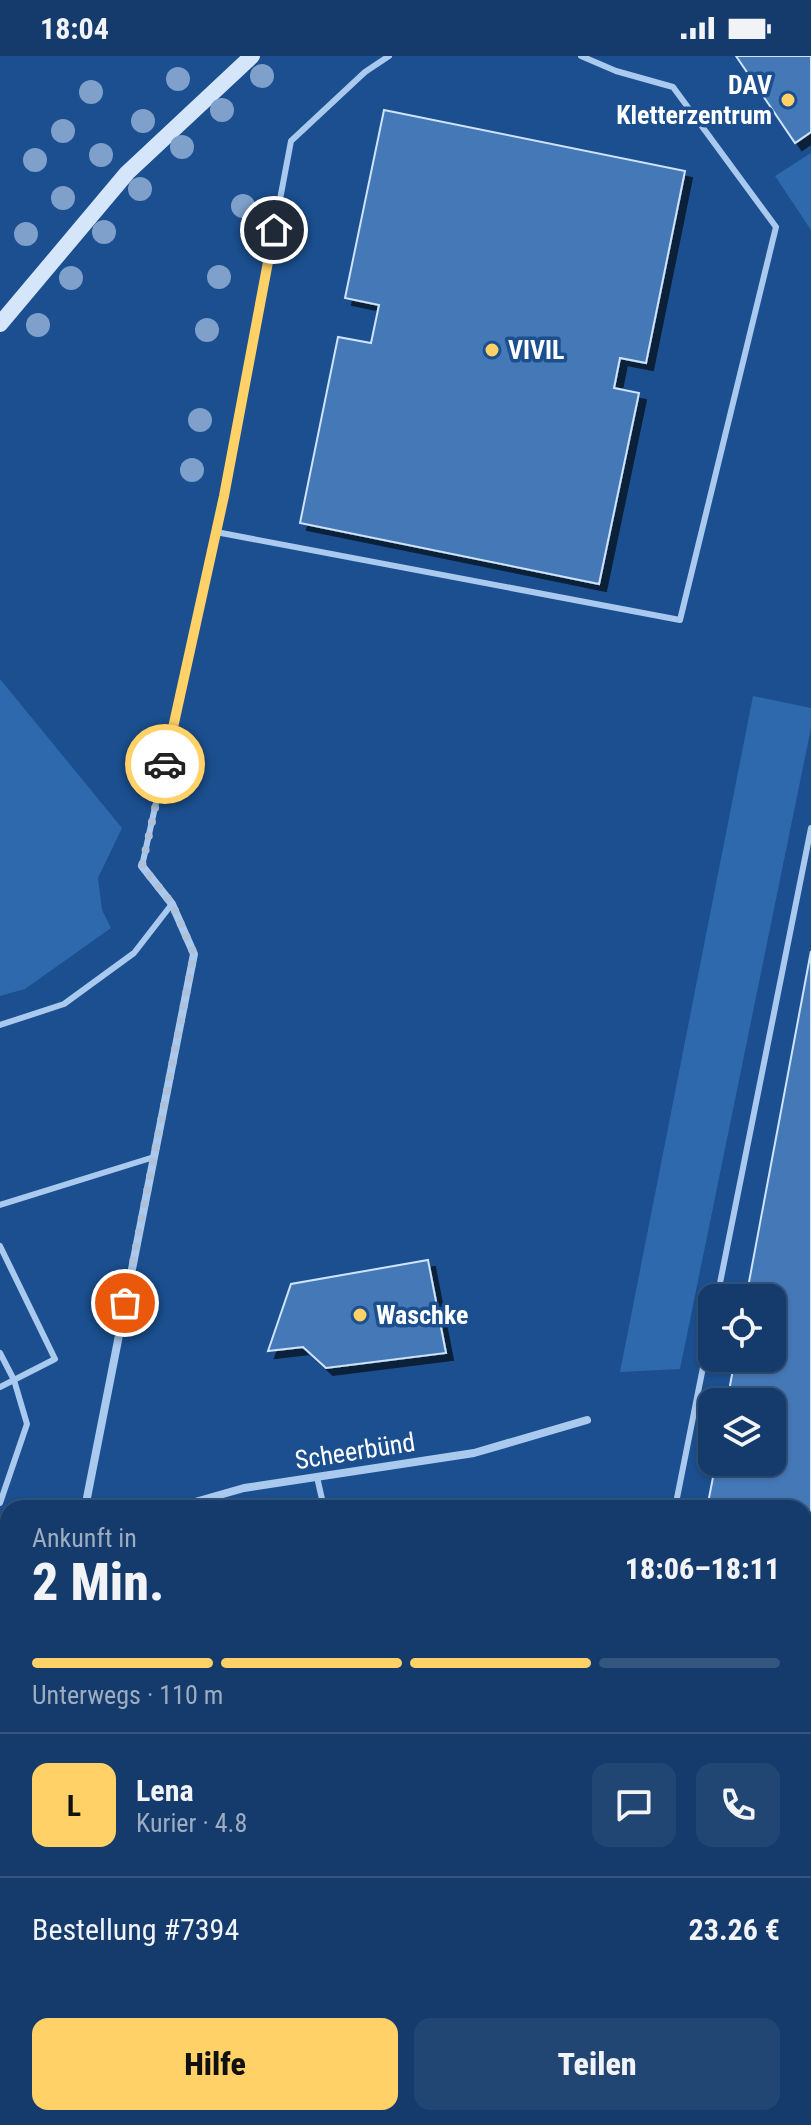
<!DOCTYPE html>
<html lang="de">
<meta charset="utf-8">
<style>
:root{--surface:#143b6b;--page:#214673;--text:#f1f3f6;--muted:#9dadc1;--line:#33557e;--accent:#ffd166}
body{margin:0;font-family:"Roboto Condensed",sans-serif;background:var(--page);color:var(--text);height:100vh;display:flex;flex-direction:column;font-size:30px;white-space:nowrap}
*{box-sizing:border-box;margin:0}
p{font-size:26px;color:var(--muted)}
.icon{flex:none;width:44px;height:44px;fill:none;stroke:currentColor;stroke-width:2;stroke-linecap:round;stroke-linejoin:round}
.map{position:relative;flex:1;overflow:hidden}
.sheet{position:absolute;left:0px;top:1444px;width:812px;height:626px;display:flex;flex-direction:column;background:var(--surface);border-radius:24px 24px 0 0;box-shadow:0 2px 6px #0004,0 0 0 2px var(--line)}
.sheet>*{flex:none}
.controls{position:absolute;left:698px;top:1228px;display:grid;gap:16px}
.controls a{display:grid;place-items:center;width:88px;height:88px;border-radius:16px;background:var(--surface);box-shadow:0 2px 6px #0004,0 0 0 2px var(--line);font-size:40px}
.pin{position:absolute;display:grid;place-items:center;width:68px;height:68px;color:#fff;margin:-34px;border:4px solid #fff;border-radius:50%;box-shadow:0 2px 8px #0007}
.courier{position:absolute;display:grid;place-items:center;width:80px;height:80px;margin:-40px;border:6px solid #ffd166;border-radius:50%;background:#fff;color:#222;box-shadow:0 2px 10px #0007}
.overview em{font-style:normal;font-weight:800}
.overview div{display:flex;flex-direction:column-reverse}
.overview{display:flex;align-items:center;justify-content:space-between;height:136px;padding:0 32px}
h1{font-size:52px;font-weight:800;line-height:60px}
.bar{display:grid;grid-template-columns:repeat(4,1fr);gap:12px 8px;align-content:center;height:96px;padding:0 32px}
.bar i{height:10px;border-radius:6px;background:var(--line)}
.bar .selected{background:var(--accent)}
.bar p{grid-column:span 4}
.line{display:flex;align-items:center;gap:20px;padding:0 32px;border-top:2px solid var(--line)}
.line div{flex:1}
.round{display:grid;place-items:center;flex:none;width:84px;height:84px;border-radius:16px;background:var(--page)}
.primary-button{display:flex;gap:16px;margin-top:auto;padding:16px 32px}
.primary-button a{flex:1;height:92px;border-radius:16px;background:var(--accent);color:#111;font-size:32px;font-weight:800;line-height:92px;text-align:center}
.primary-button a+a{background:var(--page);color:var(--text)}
.status{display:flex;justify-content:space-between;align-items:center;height:56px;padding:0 40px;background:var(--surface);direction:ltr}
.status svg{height:22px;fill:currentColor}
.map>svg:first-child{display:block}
</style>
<div class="status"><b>18:04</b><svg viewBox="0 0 49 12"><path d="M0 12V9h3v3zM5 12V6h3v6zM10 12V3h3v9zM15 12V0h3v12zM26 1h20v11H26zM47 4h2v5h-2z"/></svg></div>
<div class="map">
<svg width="811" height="2069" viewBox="0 0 811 2069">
<defs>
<filter id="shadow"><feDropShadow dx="7" dy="7" stdDeviation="0" flood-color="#0009"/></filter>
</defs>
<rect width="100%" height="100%" fill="#1b4f8f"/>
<g fill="#2e69ad">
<polygon points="811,97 811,174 775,120"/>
<polygon points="0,623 122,772 98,822 102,854 111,872 25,933 0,940"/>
<polygon points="753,640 811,652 811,672 680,1313 620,1316"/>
<polygon points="0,1834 8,1835 8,1983 0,1982"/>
<polygon points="225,2062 301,2062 312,2065 309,2062 694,2062 695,2069 229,2069"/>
</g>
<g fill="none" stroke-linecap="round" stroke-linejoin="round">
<polyline stroke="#9cc4f0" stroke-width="10" points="0,1907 8,1908"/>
</g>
<g fill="#4478b7" stroke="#cfe3fa" stroke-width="2" filter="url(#shadow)">
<polygon points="736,0 811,0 811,76 795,87"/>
<polygon points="384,54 685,115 646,307 620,302 614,332 639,337 599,528 300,467 338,281 371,287 379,249 345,242"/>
<polygon points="811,895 811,1766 804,1764 804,1452 707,1452 716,1406 772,1406 772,1346 727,1346 735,1302 772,1302 772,1242 746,1242"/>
<polygon points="428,1204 446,1297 326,1312 303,1291 268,1295 291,1228"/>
<polygon points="0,1744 8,1746 8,1817 0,1816"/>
</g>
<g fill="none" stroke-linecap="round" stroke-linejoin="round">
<g stroke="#a9c9ee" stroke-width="6">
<polyline points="216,476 680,564 776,171 673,31 616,15 581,0"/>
<polyline points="142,810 224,440 291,85 365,16 389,0"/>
<polyline points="0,969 64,948 134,897 172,848"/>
<polyline points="0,1149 154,1101"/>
<polyline points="0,1190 55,1303 0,1331"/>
<polyline points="717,1242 811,772"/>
<polyline points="0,1297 14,1324 27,1368 0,1447"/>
<polyline points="317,1421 324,1452"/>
<polyline points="675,1452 712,1266"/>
<polyline points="804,2041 811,2042"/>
<polyline points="724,2062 726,2069"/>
</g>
<g stroke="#a9c9ee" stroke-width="8">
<polyline points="85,1452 194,898 172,848 142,810"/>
<polyline points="174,1452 244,1432 474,1397 587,1364"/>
<polyline points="0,1506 8,1503"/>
</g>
<polyline stroke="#d6e6fa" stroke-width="16" points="0,268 127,117 252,0"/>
</g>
<g fill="#7ea0ca">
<circle cx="262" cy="20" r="12"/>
<circle cx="178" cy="23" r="12"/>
<circle cx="91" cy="36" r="12"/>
<circle cx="222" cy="54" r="12"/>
<circle cx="143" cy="65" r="12"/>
<circle cx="63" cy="75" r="12"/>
<circle cx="182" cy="91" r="12"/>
<circle cx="101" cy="99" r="12"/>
<circle cx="35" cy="104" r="12"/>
<circle cx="140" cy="133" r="12"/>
<circle cx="63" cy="142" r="12"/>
<circle cx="243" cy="150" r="12"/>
<circle cx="104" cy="176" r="12"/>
<circle cx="26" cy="178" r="12"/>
<circle cx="219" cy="221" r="12"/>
<circle cx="71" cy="222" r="12"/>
<circle cx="38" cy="269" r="12"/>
<circle cx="207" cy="274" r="12"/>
<circle cx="200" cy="364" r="12"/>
<circle cx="192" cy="414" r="12"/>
</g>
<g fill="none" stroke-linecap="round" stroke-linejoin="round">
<polyline stroke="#afc1d8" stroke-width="8" stroke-dasharray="0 14.4" points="125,1247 194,898 172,848 142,810 165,708"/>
<polyline stroke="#ffd166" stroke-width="10" points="165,708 224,440 274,174"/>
</g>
<g fill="#ffd166" stroke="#1b4f8f" stroke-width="3">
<circle cx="788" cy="44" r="8"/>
<circle cx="492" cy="294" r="8"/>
<circle cx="360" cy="1259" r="8"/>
</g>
<g text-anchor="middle" stroke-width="7" stroke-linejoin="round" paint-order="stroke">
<g font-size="26" font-weight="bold" fill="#fff" stroke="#1b4f8f" text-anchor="start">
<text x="772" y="38" text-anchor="end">DAV<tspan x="772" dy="30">Kletterzentrum</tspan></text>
<text x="508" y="303">VIVIL</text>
<text x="376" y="1268">Waschke</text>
</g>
<g font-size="26" fill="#fff" stroke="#1b4f8f">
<text transform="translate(355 1395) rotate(-9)" y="9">Scheerbünd</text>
</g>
</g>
</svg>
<div class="controls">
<a><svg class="icon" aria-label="locate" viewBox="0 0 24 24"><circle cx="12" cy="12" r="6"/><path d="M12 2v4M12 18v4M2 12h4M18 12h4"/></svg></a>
<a><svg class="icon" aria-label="layers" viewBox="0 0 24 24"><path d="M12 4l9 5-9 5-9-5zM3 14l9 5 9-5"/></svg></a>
</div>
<div class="pin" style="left:125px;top:1247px;background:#ea580c"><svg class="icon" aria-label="bag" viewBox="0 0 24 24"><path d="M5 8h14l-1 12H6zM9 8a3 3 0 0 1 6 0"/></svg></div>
<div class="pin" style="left:274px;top:174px;background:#1f2937"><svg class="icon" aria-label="home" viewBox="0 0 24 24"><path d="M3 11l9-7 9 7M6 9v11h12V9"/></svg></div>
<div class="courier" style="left:165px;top:708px"><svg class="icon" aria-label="car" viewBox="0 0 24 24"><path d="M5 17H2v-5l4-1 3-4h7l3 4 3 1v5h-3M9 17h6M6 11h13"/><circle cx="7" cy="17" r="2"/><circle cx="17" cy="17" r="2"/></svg></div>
<section class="sheet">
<div class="overview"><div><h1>2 Min.</h1><p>Ankunft in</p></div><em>18:06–18:11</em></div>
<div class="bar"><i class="selected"></i><i class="selected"></i><i class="selected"></i><i></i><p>Unterwegs · 110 m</p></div>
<div class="line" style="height:144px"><b class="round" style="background:var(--accent);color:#111">L</b><div><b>Lena</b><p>Kurier · 4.8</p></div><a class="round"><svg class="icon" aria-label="chat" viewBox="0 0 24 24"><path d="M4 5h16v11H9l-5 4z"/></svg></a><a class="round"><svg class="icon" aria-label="phone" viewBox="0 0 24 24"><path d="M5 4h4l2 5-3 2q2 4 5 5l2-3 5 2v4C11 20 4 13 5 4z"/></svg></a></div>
<div class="line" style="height:104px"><div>Bestellung #7394</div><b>23.26 €</b></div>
<div class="primary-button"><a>Hilfe</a><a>Teilen</a></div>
</section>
</div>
